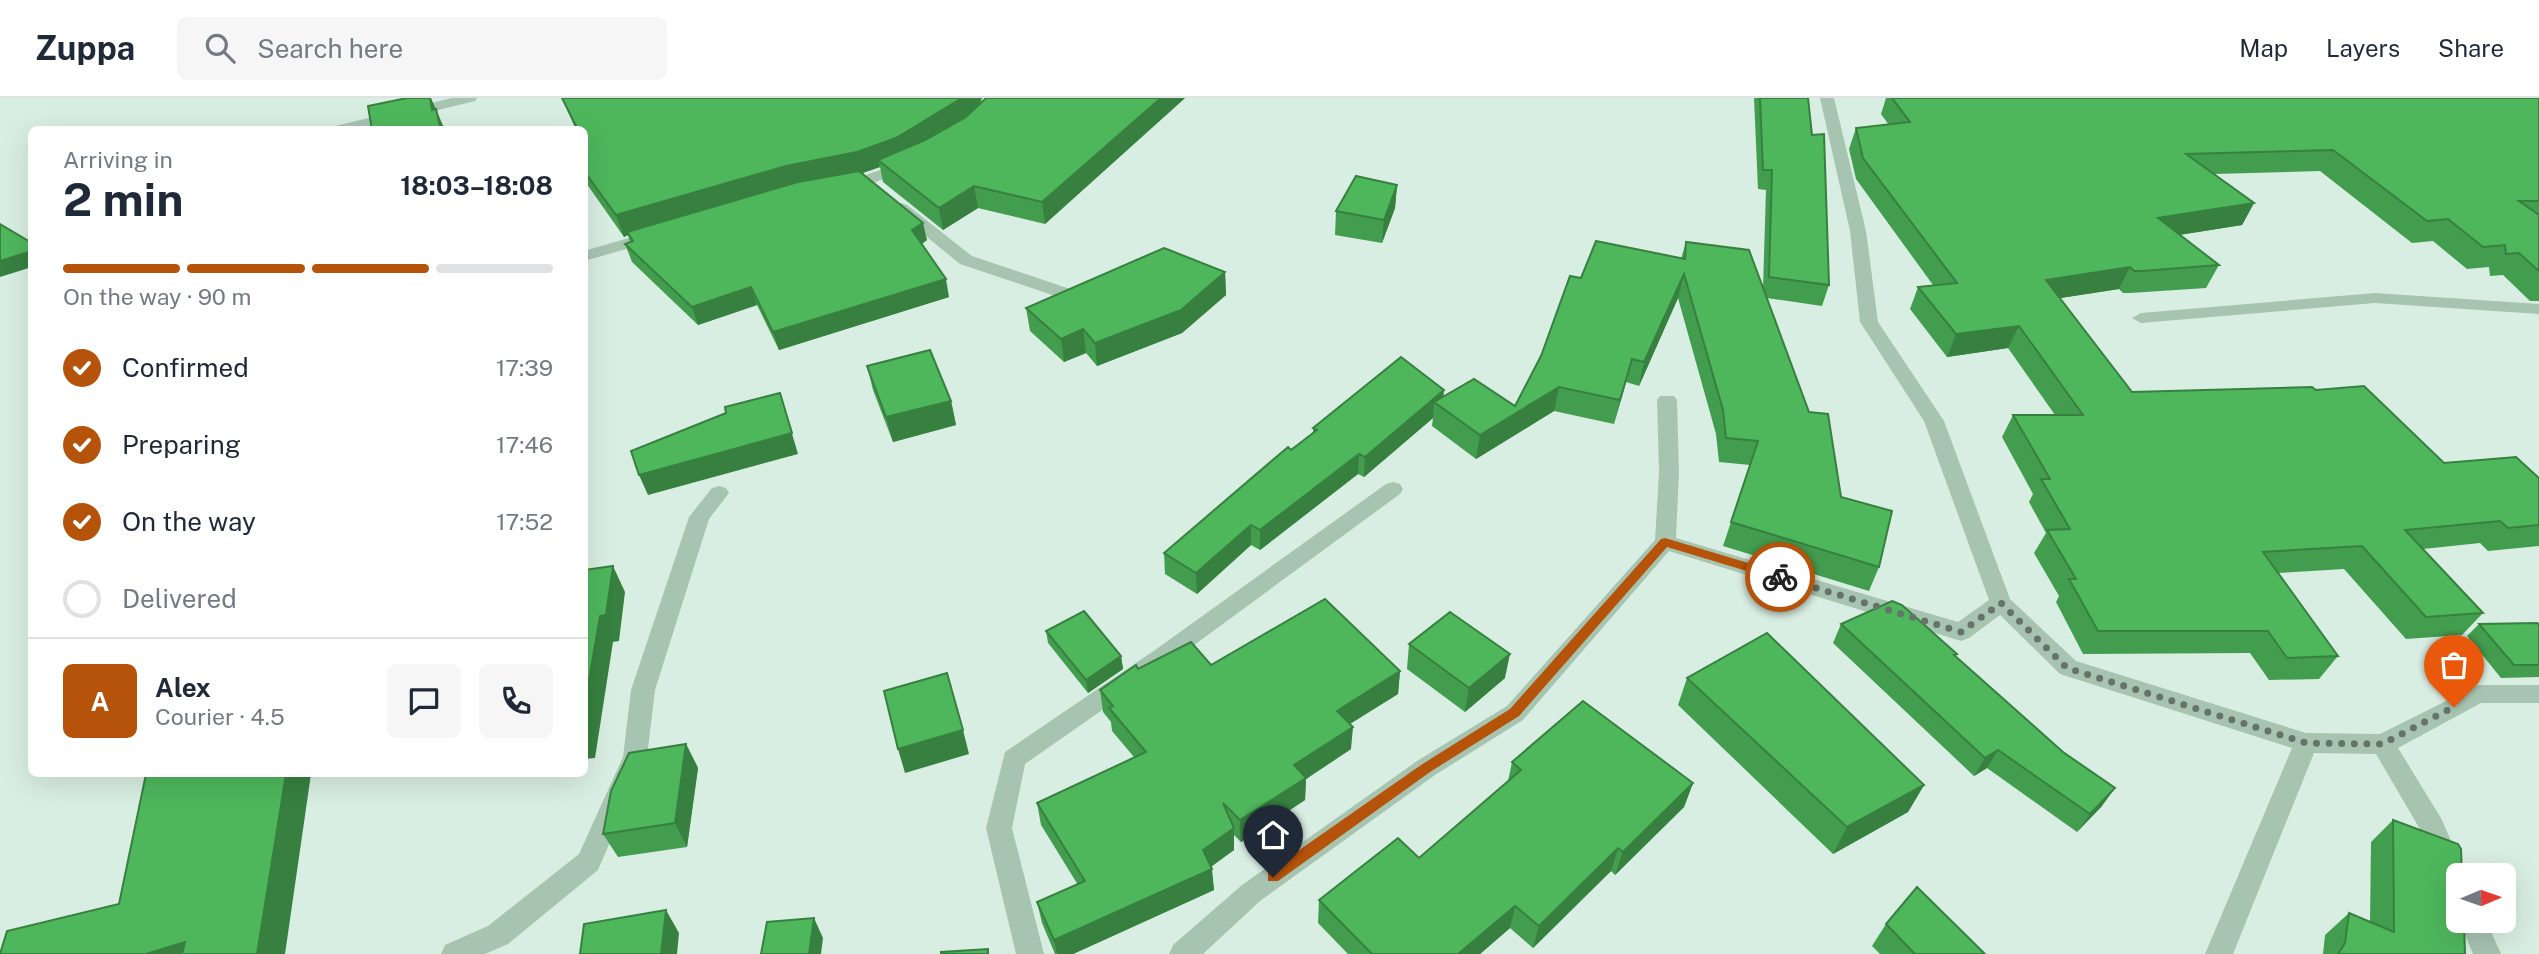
<!DOCTYPE html>
<meta charset="utf-8">
<style>
:root{--surface:#fff;--page:#f6f6f7;--text:#1f2937;--muted:#747a83;--line:#e0e1e3;--accent:#b45309}
body{margin:0;font-family:"Public Sans",sans-serif;background:var(--page);color:var(--text);height:100vh;display:flex;flex-direction:column;font-size:26px;white-space:nowrap}
*{box-sizing:border-box;margin:0}
p{font-size:23px;color:var(--muted)}
.icon{flex:none;width:38px;height:38px;fill:none;stroke:currentColor;stroke-width:2;stroke-linecap:round;stroke-linejoin:round}
.map{position:relative;flex:1;overflow:hidden}
.details{position:absolute;left:28px;top:28px;width:560px;height:651px;display:flex;flex-direction:column;background:var(--surface);border-radius:10px;box-shadow:0 7px 28px #0002}
.details>*{flex:none}
.needle{width:46px;rotate:88deg}
.controls{position:absolute;left:2446px;top:765px;display:grid;gap:14px}
.controls a{display:grid;place-items:center;width:70px;height:70px;border-radius:10px;background:var(--surface);box-shadow:0 7px 28px #0002;font-size:35px}
.pin{position:absolute;display:grid;place-items:center;width:60px;height:60px;color:#fff;margin:-72px -30px;border-radius:50% 50% 50% 0;rotate:-45deg;box-shadow:0 0 7px #0007}
.pin .icon{rotate:45deg}
.courier{position:absolute;display:grid;place-items:center;width:70px;height:70px;margin:-35px;border:5px solid #b45309;border-radius:50%;background:#fff;color:#222;box-shadow:0 2px 9px #0007}
.overview em{font-style:normal;font-weight:700}
.overview div{display:flex;flex-direction:column-reverse}
.overview{display:flex;align-items:center;justify-content:space-between;height:119px;padding:0 35px}
h1{font-size:46px;font-weight:700;line-height:52px}
.bar{display:grid;grid-template-columns:repeat(4,1fr);gap:10px 7px;align-content:center;height:84px;padding:0 35px}
.bar i{height:9px;border-radius:5px;background:var(--line)}
.bar .on{background:var(--accent)}
.bar p{grid-column:span 4}
.line{display:flex;align-items:center;gap:18px;padding:0 35px;border-top:2px solid var(--line)}
.line div{flex:1}
.round{display:grid;place-items:center;flex:none;width:74px;height:74px;border-radius:10px;background:var(--page)}
ol{padding:0 35px;list-style:none}
li{display:flex;align-items:center;gap:21px;height:77px}
li p{margin-inline-start:auto}
li .icon{padding:7px;border-radius:50%;background:var(--accent);color:#fff;stroke-width:4}
li:last-child{color:var(--muted)}
li i{width:38px;height:38px;border:4px solid var(--line);border-radius:50%}
header{display:flex;align-items:center;gap:42px;box-sizing:border-box;height:98px;padding:0 35px;background:var(--surface);border-bottom:2px solid var(--line)}
header strong{font-size:33px}
nav{display:flex;gap:38px;margin-inline-start:auto;font-size:24px}
.search{width:490px;height:63px;background:var(--page);display:flex;align-items:center;gap:18px;box-sizing:border-box;padding:0 24px;border-radius:10px;color:var(--muted);font-size:26px}
.map>svg:first-child{display:block}
</style>
<header>
<strong>Zuppa</strong>
<div class="search"><svg class="icon" aria-label="search" viewBox="0 0 24 24"><circle cx="10" cy="10" r="6"/><path d="M15 15l6 6"/></svg>Search here</div>
<nav><a>Map</a><a>Layers</a><a>Share</a></nav>
</header>
<div class="map">
<svg width="2539" height="856" viewBox="0 0 2539 856">
<rect width="100%" height="100%" fill="#d9eee2"/>
<g fill="none" stroke-linecap="round" stroke-linejoin="round">
<g fill="#a7c4b1" fill-rule="evenodd">
<polygon points="452,0 477,0 475,3 357,32 329,32 331,29"/>
<polygon points="1820,0 1834,0 1866,133 1878,224 1944,323 2010,501 2076,563 2306,635 2380,636 2478,587 2539,587 2539,605 2481,605 2398,650 2441,720 2466,777 2459,777 2459,803 2450,799 2421,733 2376,656 2314,655 2233,856 2205,856 2292,650 2060,576 2000,517 1969,540 1961,543 1669,453 1523,622 1435,677 1260,803 1203,856 1169,856 1173,847 1242,787 1417,663 1507,608 1655,442 1659,374 1657,302 1660,298 1674,298 1677,302 1679,374 1676,440 1958,524 1989,502 1924,323 1860,224 1850,133"/>
<polygon points="908,62 914,64 916,67 914,70 873,85 842,92 834,87 836,84 863,78"/>
<polygon points="901,105 907,107 972,158 1073,192 1076,196 1073,200 1061,200 960,166 895,113 893,110 895,107"/>
<polygon points="656,132 662,133 664,137 662,141 584,163 584,153"/>
<polygon points="2375,195 2539,206 2539,216 2375,205 2141,225 2132,220 2141,215"/>
<polygon points="1393,384 1400,386 1403,391 1400,396 1171,564 1025,666 1012,730 1044,856 1016,856 986,730 1005,654 1155,552 1386,386"/>
<polygon points="719,388 726,390 729,395 709,421 655,592 647,659 598,772 508,846 485,856 441,856 445,847 488,828 579,756 623,659 631,592 689,419 712,390"/>
<polygon points="2459,822 2486,822 2501,856 2473,856"/>
</g>
</g>
<g fill="#439d4f">
<polygon points="562,0 982,0 979,6 1185,0 1045,126 978,110 943,132 883,84 880,69 863,75 927,142 922,146 949,199 779,252 757,207 698,227 632,164 625,146 630,144 628,137 624,139 584,82 584,32 576,32"/>
<polygon points="1754,0 1808,0 1829,187 1822,208 1767,200 1841,399 1879,469 1869,493 1723,448 1750,367 1719,364 1716,336 1678,200 1639,288 1626,284 1614,326 1554,313 1476,361 1432,328 1433,320 1364,379 1358,376 1260,452 1251,447 1197,496 1165,476 1164,455 1291,352 1313,336 1313,330 1444,292 1443,299 1515,308 1581,180 1681,161 1686,144 1763,190 1766,92 1758,91"/>
<polygon points="1886,0 2539,0 2539,203 2530,203 2503,177 2490,178 2489,169 2467,171 2433,143 2412,145 2320,73 2214,76 2254,105 2242,127 2179,137 2219,167 2206,190 2130,195 2123,195 2119,191 2060,200 2132,294 2316,292 2444,365 2539,380 2539,448 2488,453 2480,445 2423,451 2483,515 2462,537 2406,541 2344,471 2278,475 2338,558 2319,581 2269,582 2250,555 2083,556 2056,504 2059,498 2034,455 2046,435 2029,404 2033,396 2002,339 2013,317 2055,317 2008,250 1947,259 1910,211 1918,189 1933,187 1856,81 1849,51 1856,30 1889,27 1881,16"/>
<polygon points="1397,87 1395,110 1382,145 1335,137 1336,113"/>
<polygon points="1225,174 1226,197 1182,235 1097,268 1086,255 1064,264 1030,233 1026,210"/>
<polygon points="867,268 951,303 956,327 893,344 873,292"/>
<polygon points="1841,526 1957,556 1955,559 2102,708 2077,734 1987,670 1974,678 1833,545"/>
<polygon points="2479,526 2539,526 2539,579 2501,580 2467,538"/>
<polygon points="1046,533 1121,558 1123,571 1088,595 1048,545"/>
<polygon points="1409,546 1505,580 1465,614 1407,571"/>
<polygon points="1211,567 1400,573 1398,596 1350,626 1351,651 1306,681 1305,702 1241,744 1234,737 1234,752 1211,768 1214,792 1073,856 1055,856 1042,825 1037,804 1078,787 1041,727 1037,705 1134,659 1112,633 1111,624 1103,614 1100,592 1138,571"/>
<polygon points="1687,580 1924,687 1908,714 1833,756 1678,607"/>
<polygon points="686,646 698,670 687,749 618,759 603,736"/>
<polygon points="1512,664 1693,685 1684,709 1615,777 1611,773 1533,850 1510,830 1480,856 1348,856 1318,825 1319,802 1419,760 1508,683"/>
<polygon points="2393,722 2465,856 2323,856 2325,837 2349,815 2370,824 2371,744"/>
<polygon points="1886,826 1985,856 1880,856 1872,848"/>
</g>
<g fill="#378040">
<polygon points="430,0 431,0 445,32 441,32 432,12"/>
<polygon points="962,0 982,0 976,14 901,62 878,62 880,69 862,75 627,134 628,137 624,139 616,117"/>
<polygon points="1161,0 1185,0 1045,126 1042,104"/>
<polygon points="1397,87 1395,110 1382,145 1384,122"/>
<polygon points="974,88 978,110 943,132 939,110"/>
<polygon points="2254,105 2242,127 2147,142 2158,120"/>
<polygon points="923,125 927,142 916,149 912,132"/>
<polygon points="32,153 32,169 0,179 0,163"/>
<polygon points="2130,169 2119,191 2035,204 2046,182"/>
<polygon points="1225,174 1226,197 1182,235 1097,268 1095,245"/>
<polygon points="1684,176 1678,200 1639,288 1644,264"/>
<polygon points="946,181 949,199 779,252 773,234"/>
<polygon points="751,189 757,207 698,227 692,209"/>
<polygon points="2019,228 2008,250 1947,259 1956,236"/>
<polygon points="1083,231 1086,255 1064,264 1061,241"/>
<polygon points="1632,261 1626,284 1614,326 1620,302"/>
<polygon points="1559,289 1554,313 1476,361 1480,337"/>
<polygon points="1444,292 1442,310 1434,304 1433,320 1364,379 1365,359"/>
<polygon points="780,295 798,356 648,397 639,377"/>
<polygon points="951,303 956,327 893,344 886,319"/>
<polygon points="1359,356 1358,376 1260,452 1260,432"/>
<polygon points="1251,427 1251,447 1197,496 1196,475"/>
<polygon points="613,468 625,494 619,543 613,544 595,660 584,661 584,612 600,518"/>
<polygon points="1510,556 1505,580 1465,614 1469,590"/>
<polygon points="1121,558 1123,571 1088,595 1086,582"/>
<polygon points="1400,573 1398,596 1335,635 1337,613"/>
<polygon points="1353,629 1351,651 1306,681 1305,702 1241,744 1240,722 1294,667"/>
<polygon points="963,632 969,656 905,675 898,651"/>
<polygon points="686,646 698,670 687,749 675,725"/>
<polygon points="1998,652 1987,670 1974,678 1985,660"/>
<polygon points="286,676 311,676 285,856 257,856"/>
<polygon points="1693,685 1684,709 1615,777 1623,754"/>
<polygon points="1924,687 1908,714 1833,756 1847,729"/>
<polygon points="2115,690 2102,708 2077,734 2090,716"/>
<polygon points="1234,730 1234,752 1204,774 1203,752"/>
<polygon points="1618,750 1611,773 1533,850 1539,828"/>
<polygon points="1212,771 1214,792 1073,856 1057,856 1054,842"/>
<polygon points="1515,808 1510,830 1480,856 1458,856"/>
<polygon points="666,812 679,835 677,856 661,856"/>
<polygon points="814,820 823,840 821,856 809,856"/>
<polygon points="185,844 198,856 146,856"/>
</g>
<g fill="#4eb75c" stroke="#378040" stroke-width="2">
<polygon points="407,0 430,0 432,12 436,11 441,32 372,32 368,8"/>
<polygon points="562,0 962,0 896,40 857,54 786,68 616,117 584,73 584,32 578,32"/>
<polygon points="986,0 1161,0 1042,104 974,88 939,110 878,62 925,42 966,19"/>
<polygon points="1760,0 1808,0 1812,37 1824,36 1829,187 1769,179 1772,72 1763,72"/>
<polygon points="1892,0 2539,0 2539,103 2519,103 2539,117 2539,173 2519,155 2506,156 2505,147 2483,149 2448,121 2427,123 2333,52 2186,56 2254,105 2158,120 2219,167 2142,173 2134,173 2130,169 2046,182 2132,294 2312,289 2316,292 2364,288 2444,365 2516,359 2539,380 2539,427 2508,430 2500,423 2405,432 2483,515 2426,519 2362,448 2263,454 2338,558 2287,560 2268,533 2098,533 2069,481 2076,481 2047,432 2070,431 2041,381 2050,381 2013,317 2083,317 2019,228 1956,236 1918,189 1957,185 1863,60 1856,30 1910,24"/>
<polygon points="859,73 923,125 912,132 946,181 773,234 751,189 692,209 625,146 633,143 627,134 798,84"/>
<polygon points="1356,78 1397,87 1384,122 1336,113"/>
<polygon points="0,126 32,145 32,153 0,163"/>
<polygon points="1596,143 1685,161 1686,144 1749,152 1809,314 1828,316 1841,399 1892,413 1879,469 1731,424 1758,343 1726,340 1723,312 1684,176 1644,264 1632,261 1620,302 1559,289 1480,337 1434,304 1474,281 1515,308 1541,258 1570,178 1581,180"/>
<polygon points="1164,150 1225,174 1181,212 1095,245 1083,231 1061,241 1026,210"/>
<polygon points="930,252 951,303 886,319 867,268"/>
<polygon points="1401,259 1444,292 1365,359 1359,356 1260,432 1251,427 1196,475 1164,455 1288,349 1291,352 1317,332 1313,330"/>
<polygon points="780,295 792,335 639,377 631,353 726,315 725,309"/>
<polygon points="613,468 606,517 600,518 584,612 584,472"/>
<polygon points="1325,501 1400,573 1337,613 1353,629 1294,667 1306,680 1240,722 1223,705 1234,730 1203,752 1212,771 1054,842 1037,804 1085,783 1037,705 1146,654 1109,610 1113,608 1100,592 1136,567 1138,571 1191,544 1211,567"/>
<polygon points="1892,503 1902,507 1957,556 1954,557 2063,654 2115,690 2090,716 1998,652 1985,660 1841,526"/>
<polygon points="1084,513 1121,558 1086,582 1046,533"/>
<polygon points="1450,514 1510,556 1469,590 1409,546"/>
<polygon points="2537,525 2539,526 2539,567 2514,567 2479,526"/>
<polygon points="1767,535 1924,687 1847,729 1687,580"/>
<polygon points="947,575 963,632 898,651 884,593"/>
<polygon points="1583,603 1693,685 1623,754 1618,750 1539,828 1515,808 1458,856 1372,856 1319,802 1398,740 1419,760 1521,672 1512,664"/>
<polygon points="686,646 675,725 603,736 611,693 629,655"/>
<polygon points="146,676 286,676 257,856 182,856 185,844 146,856 0,856 7,833 119,806"/>
<polygon points="2393,722 2458,746 2461,751 2462,777 2459,777 2459,822 2464,822 2465,856 2338,856 2345,845 2349,815 2394,834"/>
<polygon points="1917,789 1985,856 1915,856 1886,826"/>
<polygon points="666,812 661,856 580,856 584,826"/>
<polygon points="814,820 809,856 761,856 767,824"/>
<polygon points="988,851 988,856 941,856 941,854"/>
</g>
<polygon fill="#b45309" points="1665,440 1785,476 1786,479 1780,483 1667,449 1519,618 1430,674 1278,783 1268,783 1268,774 1421,667 1510,611 1661,441"/>
<g fill="none" stroke-linecap="round" stroke-linejoin="round">
<polyline stroke="#65736a" stroke-width="7" stroke-dasharray="0 12.6" points="1780,479 1961,534 2001,505 2067,570 2306,645 2382,646 2454,609"/>
</g>
</svg>
<div class="controls">
<a><svg class="needle" viewBox="-14 -14 28 28"><path d="M0-13l5 13h-10z" fill="#e53935"/><path d="M0 13l5-13h-10z" fill="#747a83"/></svg></a>
</div>
<div class="pin" style="left:2454px;top:609px;background:#ea580c"><svg class="icon" aria-label="bag" viewBox="0 0 24 24"><path d="M5 8h14l-1 12H6zM9 8a3 3 0 0 1 6 0"/></svg></div>
<div class="pin" style="left:1273px;top:779px;background:#1f2937"><svg class="icon" aria-label="home" viewBox="0 0 24 24"><path d="M3 11l9-7 9 7M6 9v11h12V9"/></svg></div>
<div class="courier" style="left:1780px;top:479px"><svg class="icon" aria-label="bike" viewBox="0 0 24 24"><circle cx="6" cy="16" r="4"/><circle cx="18" cy="16" r="4"/><path d="M6 16l4-8h5l3 8M10 8l3 8H6M13 5h3"/></svg></div>
<section class="details">
<div class="overview"><div><h1>2 min</h1><p>Arriving in</p></div><em>18:03–18:08</em></div>
<div class="bar"><i class="on"></i><i class="on"></i><i class="on"></i><i></i><p>On the way · 90 m</p></div>
<ol>
<li><svg class="icon" aria-label="check" viewBox="0 0 24 24"><path d="M5 12l5 5 9-10"/></svg>Confirmed<p>17:39</p></li>
<li><svg class="icon" aria-label="check" viewBox="0 0 24 24"><path d="M5 12l5 5 9-10"/></svg>Preparing<p>17:46</p></li>
<li><svg class="icon" aria-label="check" viewBox="0 0 24 24"><path d="M5 12l5 5 9-10"/></svg>On the way<p>17:52</p></li>
<li><i></i>Delivered</li>
</ol>
<div class="line" style="height:126px"><b class="round" style="background:var(--accent);color:#fff">A</b><div><b>Alex</b><p>Courier · 4.5</p></div><a class="round"><svg class="icon" aria-label="chat" viewBox="0 0 24 24"><path d="M4 5h16v11H9l-5 4z"/></svg></a><a class="round"><svg class="icon" aria-label="phone" viewBox="0 0 24 24"><path d="M5 4h4l2 5-3 2q2 4 5 5l2-3 5 2v4C11 20 4 13 5 4z"/></svg></a></div>
</section>
</div>
